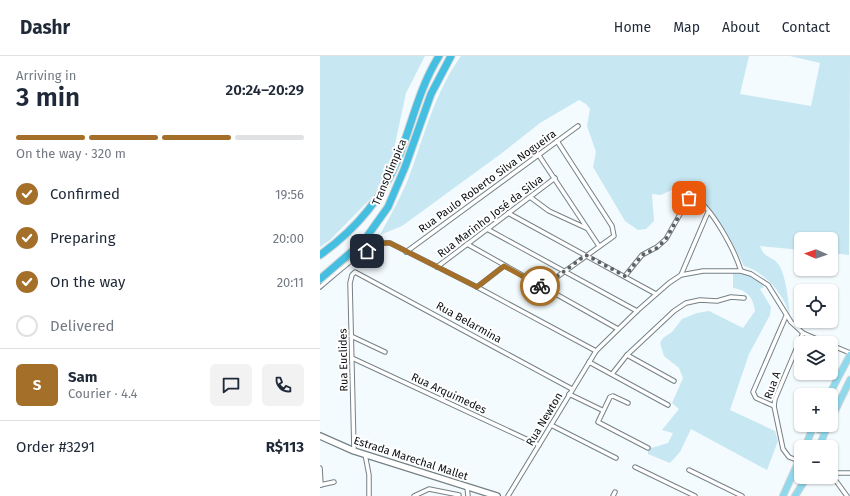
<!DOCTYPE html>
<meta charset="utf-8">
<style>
:root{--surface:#fff;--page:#f2f2f3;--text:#1f2937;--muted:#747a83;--line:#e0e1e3;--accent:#a47029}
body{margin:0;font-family:"Fira Sans",sans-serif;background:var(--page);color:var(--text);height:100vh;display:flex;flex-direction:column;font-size:15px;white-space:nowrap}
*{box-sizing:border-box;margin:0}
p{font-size:13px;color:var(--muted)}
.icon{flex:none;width:22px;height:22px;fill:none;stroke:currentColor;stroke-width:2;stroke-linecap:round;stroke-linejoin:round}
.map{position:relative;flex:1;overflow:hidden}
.panel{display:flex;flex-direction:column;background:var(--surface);width:320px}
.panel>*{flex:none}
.needle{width:26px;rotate:272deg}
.fabs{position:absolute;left:474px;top:176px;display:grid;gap:8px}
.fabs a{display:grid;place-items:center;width:44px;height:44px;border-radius:6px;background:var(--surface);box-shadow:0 1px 3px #0004;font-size:20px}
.pin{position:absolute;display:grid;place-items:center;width:34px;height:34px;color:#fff;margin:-17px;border-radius:8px;box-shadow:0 2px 6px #0006}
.courier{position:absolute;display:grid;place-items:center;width:40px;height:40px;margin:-20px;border:3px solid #a47029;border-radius:50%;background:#fff;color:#222;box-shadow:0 1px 5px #0007}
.summary em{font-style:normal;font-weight:600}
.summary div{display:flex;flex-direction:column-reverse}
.summary{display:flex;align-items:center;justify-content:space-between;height:68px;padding:0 16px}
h1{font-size:26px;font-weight:600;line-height:30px}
.bar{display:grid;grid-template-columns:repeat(4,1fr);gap:6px 4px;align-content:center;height:48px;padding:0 16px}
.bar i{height:5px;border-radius:3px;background:var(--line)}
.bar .selected{background:var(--accent)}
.bar p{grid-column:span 4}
.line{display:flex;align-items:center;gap:10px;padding:0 16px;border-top:1px solid var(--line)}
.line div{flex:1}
.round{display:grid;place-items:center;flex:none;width:42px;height:42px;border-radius:6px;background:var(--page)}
ol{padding:0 16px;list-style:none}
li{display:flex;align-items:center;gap:12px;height:44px}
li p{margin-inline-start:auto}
li .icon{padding:4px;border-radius:50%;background:var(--accent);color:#fff;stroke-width:4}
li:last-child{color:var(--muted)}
li i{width:22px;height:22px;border:2px solid var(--line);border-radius:50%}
header{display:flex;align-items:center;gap:24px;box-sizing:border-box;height:56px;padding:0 20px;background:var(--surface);border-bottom:1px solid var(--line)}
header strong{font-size:19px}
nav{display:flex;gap:22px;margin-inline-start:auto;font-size:14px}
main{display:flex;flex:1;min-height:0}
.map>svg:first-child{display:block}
</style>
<header>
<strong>Dashr</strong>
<nav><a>Home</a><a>Map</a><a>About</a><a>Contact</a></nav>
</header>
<main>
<section class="panel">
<div class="summary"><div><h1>3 min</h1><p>Arriving in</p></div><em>20:24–20:29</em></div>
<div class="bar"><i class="selected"></i><i class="selected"></i><i class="selected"></i><i></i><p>On the way · 320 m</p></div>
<ol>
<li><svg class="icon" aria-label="check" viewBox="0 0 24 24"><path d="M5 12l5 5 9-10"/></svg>Confirmed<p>19:56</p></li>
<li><svg class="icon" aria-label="check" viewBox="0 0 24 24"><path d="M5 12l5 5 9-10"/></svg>Preparing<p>20:00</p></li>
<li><svg class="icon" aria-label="check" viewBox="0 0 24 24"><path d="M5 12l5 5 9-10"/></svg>On the way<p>20:11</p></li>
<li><i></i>Delivered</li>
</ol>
<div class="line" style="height:72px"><b class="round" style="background:var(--accent);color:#fff">S</b><div><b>Sam</b><p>Courier · 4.4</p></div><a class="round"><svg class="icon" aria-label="chat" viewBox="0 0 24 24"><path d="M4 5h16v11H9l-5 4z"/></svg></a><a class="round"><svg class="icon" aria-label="phone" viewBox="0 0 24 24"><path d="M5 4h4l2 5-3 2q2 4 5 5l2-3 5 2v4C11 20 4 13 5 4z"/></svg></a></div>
<div class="line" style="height:52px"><div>Order #3291</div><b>R$113</b></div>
</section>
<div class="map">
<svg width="530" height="440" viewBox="0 0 530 440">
<rect width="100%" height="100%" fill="#f3fbfe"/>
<g fill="#c7e7f2">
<polygon points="0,0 105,0 86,37 71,107 53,140 10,184 0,191"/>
<path d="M 141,0 L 429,0 L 420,38 L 491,50 L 500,7 L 470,0 L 530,0 L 529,199 L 511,197 L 511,183 L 481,183 L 481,194 L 440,190 C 445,204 452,199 459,209 C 466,220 469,248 470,261 C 466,240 444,215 424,210 C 411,184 389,137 360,130 L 341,139 L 332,138 L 334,165 L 326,173 L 318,174 L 305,165 L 273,111 L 276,96 L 267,70 L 270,53 L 266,48 L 259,44 L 220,67 L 182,97 L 82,170 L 60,179 C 70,160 81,141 89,121 C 105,78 114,38 141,0 Z"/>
<path d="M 413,217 C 425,216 436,221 444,231 L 440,233 L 451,251 L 450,259 L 429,298 L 410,354 L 455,375 L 458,385 L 447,414 L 371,373 L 360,396 L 350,407 L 328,398 L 328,393 L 348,387 L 353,377 L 342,374 L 359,353 L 352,347 L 363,322 L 359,312 L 344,300 L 340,287 L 343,282 L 352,276 L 362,263 L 377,257 L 389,255 L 423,272 L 435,255 C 433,241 427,234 413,232 Z"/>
</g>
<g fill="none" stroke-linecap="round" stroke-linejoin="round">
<g stroke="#758185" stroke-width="5.5">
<g id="street">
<polyline points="218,98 279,190"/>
<polyline points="210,141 229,155 266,172"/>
<polyline points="188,157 336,238"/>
<polyline points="167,173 317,255"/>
<polyline points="147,188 298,273"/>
<polyline points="86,196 258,70"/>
<polyline points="117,211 235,122"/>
<polyline points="361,219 388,156"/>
<path d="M 305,220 L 322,199 L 337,191 L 346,183 L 368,144 L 372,140 C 391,149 415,195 421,215"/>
<path d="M 0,231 C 15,219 51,183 70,187 L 157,231 L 276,295"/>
<polyline points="157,231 184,210"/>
<polyline points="223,231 294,180 292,170 237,85"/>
<polyline points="31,280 65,296"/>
<polyline points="511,289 530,297"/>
<polyline points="307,299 354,325"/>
<polyline points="32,302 219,389"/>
<polyline points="269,306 348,349"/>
<polyline points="292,318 307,299 354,255 366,247 380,244 397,245 411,241 424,242"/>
<polyline points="249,338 282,354"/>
<polyline points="308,347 293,340 290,341 278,366 328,392"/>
<polyline points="454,350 436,342 433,336 466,260"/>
<polyline points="231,369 296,402"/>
<polyline points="34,395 30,227 32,219 35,216 252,333"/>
<polyline points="45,398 49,419 49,440"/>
<polyline points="479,405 469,401 463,393 454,350 455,343 483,277"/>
<polyline points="315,411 375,440"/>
<polyline points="0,412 1,429"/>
<polyline points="369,414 422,440"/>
<polyline points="511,417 530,417"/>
<polyline points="511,418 527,440"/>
<polyline points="0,429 14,426"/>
<polyline points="147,431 148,440"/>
<polyline points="94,440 109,433 139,439"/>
<polyline points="188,440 276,295 317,255 349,227 361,219 383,215 421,215 431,218 448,229 471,266 483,277 506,287"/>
<polyline points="293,440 295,436"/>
</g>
</g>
<g stroke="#758185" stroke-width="8">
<polyline id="secondary" points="0,380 34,395 177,440"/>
</g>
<g stroke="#d3d4d4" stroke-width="8">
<g id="primary">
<polyline points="509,339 530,299"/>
<polyline points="511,363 530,324"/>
<polyline points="495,369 499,374 506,374"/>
<polyline points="485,391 494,369"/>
<polyline points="499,391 508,369"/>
<polyline points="463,440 481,400"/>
<polyline points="475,440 487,421"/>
</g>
</g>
<g stroke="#d3d4d4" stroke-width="9">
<g id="highway">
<path d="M 0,199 C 35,174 62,143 78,103 C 92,68 99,32 119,0"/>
<polyline points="0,223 43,186 68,151 85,111 111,38 131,0"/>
</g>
</g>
<use href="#street" stroke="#fff" stroke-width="3.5"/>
<use href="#secondary" stroke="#fff" stroke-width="5.5"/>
<use href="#primary" stroke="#8fd9ed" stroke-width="6"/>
<use href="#highway" stroke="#45bfe1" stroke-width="7"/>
</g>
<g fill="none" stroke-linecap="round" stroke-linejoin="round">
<polyline stroke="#5c6264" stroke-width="4" stroke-dasharray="0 7.2" points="220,230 223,231 266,199 305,220 322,199 337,192 346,183 369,142"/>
<polyline stroke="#a47029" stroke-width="5" points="47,195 59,187 70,187 157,231 184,210 220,230"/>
</g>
<g text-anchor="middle" stroke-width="4" stroke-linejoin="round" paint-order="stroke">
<g font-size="11" fill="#0b0f11" stroke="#fff">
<text transform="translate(69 116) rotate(-67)" y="4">TransOlímpica</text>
<text transform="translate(167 125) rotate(-36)" y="4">Rua Paulo Roberto Silva Nogueira</text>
<text transform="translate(170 160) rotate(-37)" y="4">Rua Marinho José da Silva</text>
<text transform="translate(149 266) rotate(29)" y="4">Rua Belarmina</text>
<text transform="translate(23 304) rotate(-91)" y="4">Rua Euclides</text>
<text transform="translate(452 329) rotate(-70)" y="4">Rua A</text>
<text transform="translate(129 337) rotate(25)" y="4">Rua Arquimedes</text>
<text transform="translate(224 363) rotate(-59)" y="4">Rua Newton</text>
<text transform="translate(91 402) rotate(18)" y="4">Estrada Marechal Mallet</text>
</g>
</g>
</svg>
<div class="fabs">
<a><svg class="needle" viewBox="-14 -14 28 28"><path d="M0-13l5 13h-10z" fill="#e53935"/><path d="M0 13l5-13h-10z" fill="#747a83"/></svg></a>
<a><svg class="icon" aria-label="locate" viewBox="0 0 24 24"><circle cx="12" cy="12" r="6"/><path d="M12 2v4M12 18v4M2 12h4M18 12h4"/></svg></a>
<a><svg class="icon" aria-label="layers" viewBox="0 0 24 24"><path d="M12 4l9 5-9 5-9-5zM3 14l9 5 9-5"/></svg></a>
<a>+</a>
<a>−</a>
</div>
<div class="pin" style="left:369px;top:142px;background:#ea580c"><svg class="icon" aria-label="bag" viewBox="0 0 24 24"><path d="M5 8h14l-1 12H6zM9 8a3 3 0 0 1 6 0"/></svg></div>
<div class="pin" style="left:47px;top:195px;background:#1f2937"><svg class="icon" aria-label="home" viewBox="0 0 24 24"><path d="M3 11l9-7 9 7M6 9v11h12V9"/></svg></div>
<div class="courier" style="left:220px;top:230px"><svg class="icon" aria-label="bike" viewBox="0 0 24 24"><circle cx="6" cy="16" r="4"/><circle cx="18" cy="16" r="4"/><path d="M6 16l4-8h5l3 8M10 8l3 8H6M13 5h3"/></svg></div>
</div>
</main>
